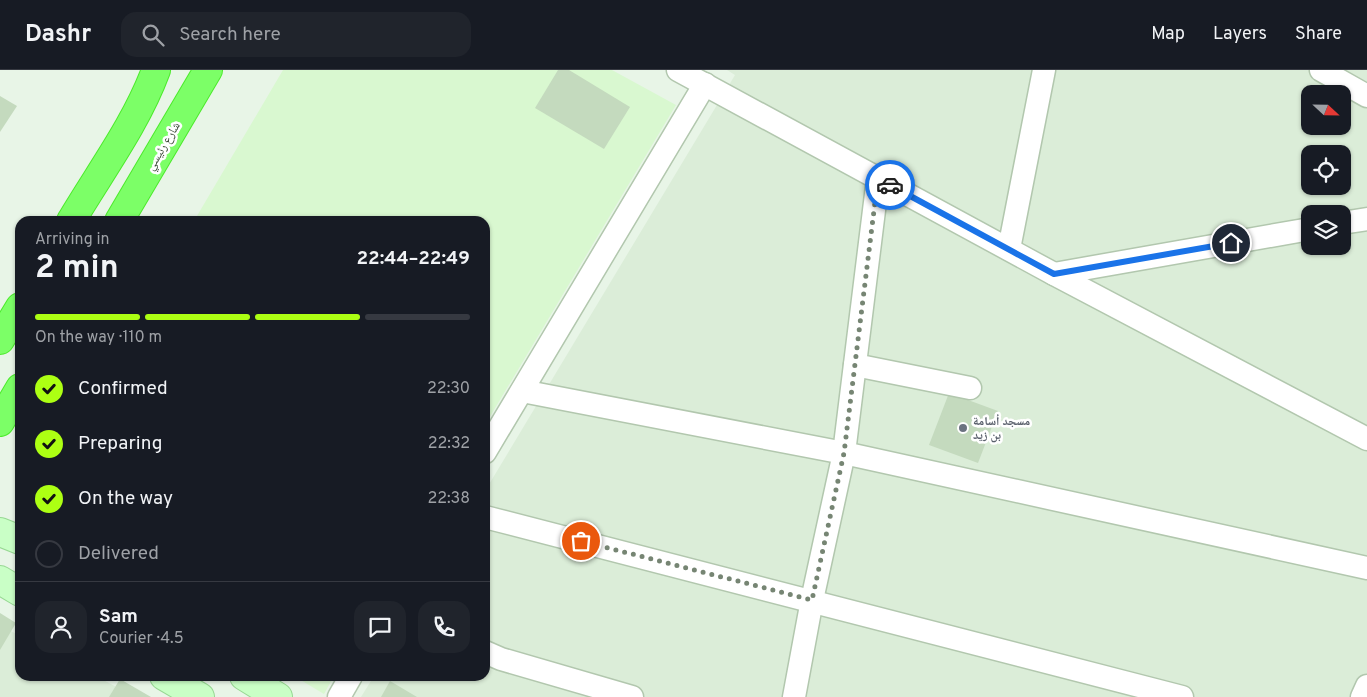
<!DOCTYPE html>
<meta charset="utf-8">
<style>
:root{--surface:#171b24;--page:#20242c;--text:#f1f3f6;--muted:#9ea1a6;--line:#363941;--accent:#adff13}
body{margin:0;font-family:Overpass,"Noto Naskh Arabic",sans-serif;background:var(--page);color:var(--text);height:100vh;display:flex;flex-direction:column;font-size:19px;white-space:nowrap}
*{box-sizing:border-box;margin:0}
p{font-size:16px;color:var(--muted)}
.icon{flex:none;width:28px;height:28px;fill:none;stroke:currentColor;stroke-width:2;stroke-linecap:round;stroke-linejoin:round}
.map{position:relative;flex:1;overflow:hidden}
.details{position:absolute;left:15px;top:146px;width:475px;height:465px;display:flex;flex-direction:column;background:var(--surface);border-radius:15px;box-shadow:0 1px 4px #0004}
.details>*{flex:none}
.needle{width:32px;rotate:112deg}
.controls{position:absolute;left:1301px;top:15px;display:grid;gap:10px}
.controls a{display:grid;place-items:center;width:50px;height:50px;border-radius:10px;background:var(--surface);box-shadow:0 1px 4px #0004;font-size:25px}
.pin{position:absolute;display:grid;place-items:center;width:42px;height:42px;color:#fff;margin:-21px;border:2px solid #fff;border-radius:50%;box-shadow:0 1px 5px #0007}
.courier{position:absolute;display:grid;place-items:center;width:50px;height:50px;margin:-25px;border:4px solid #1a73e8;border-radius:50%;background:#fff;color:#222;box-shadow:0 1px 6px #0007}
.overview em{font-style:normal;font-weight:700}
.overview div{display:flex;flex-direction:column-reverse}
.overview{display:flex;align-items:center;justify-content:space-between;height:85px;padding:0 20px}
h1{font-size:32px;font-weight:700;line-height:38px}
.bar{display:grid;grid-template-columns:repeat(4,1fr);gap:8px 5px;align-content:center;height:60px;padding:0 20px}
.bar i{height:6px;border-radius:4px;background:var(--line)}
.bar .current{background:var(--accent)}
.bar p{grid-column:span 4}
.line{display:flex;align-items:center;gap:12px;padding:0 20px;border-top:1px solid var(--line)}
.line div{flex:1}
.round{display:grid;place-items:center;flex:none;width:52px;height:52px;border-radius:15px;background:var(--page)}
ol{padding:0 20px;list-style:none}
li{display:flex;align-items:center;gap:15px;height:55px}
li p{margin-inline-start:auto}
li .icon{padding:5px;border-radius:50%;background:var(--accent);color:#111;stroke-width:4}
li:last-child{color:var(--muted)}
li i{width:28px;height:28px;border:2px solid var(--line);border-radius:50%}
header{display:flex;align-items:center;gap:30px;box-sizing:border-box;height:70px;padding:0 25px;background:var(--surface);border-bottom:1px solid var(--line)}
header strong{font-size:24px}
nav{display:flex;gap:28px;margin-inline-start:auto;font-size:18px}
.search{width:350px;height:45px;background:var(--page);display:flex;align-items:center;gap:12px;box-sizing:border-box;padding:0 18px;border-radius:15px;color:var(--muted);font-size:19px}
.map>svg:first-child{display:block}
</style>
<header>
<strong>Dashr</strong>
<div class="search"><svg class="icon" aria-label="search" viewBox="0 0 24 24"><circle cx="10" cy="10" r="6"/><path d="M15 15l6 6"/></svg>Search here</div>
<nav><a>Map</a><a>Layers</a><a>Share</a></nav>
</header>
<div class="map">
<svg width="1367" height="627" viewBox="0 0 1367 627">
<rect width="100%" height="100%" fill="#e8f5e7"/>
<g fill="#dbedd8" fill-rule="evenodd">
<path d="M 727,0 L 1367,0 L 1367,627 L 361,627 L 374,606 L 485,606 L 485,421 L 735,5 ZM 1310,24 L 1342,24 L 1342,56 L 1310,56 ZM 1310,84 L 1342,84 L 1342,116 L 1310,116 ZM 1310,144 L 1342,144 L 1342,176 L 1310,176 Z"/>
<polygon points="0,555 20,566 20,606 96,606 135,627 0,627"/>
</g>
<g fill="#d9f8d0">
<polygon points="283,0 612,0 676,35 485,355 485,151 194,151"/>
<polygon points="294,606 334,606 324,624"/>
</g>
<g fill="#c4dabe">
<polygon points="558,0 569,0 630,37 604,79 535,38"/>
<polygon points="0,26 17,36 0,62"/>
<polygon points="949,323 998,341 978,393 929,375"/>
<polygon points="0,543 16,553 0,580"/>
<polygon points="120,609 151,627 109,627"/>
<polygon points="390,611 417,627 381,627"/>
</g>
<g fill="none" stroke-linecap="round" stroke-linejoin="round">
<g stroke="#b2c7ae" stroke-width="25">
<g id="street">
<polyline points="678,0 1054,204 1367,369"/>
<polyline points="1321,0 1367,26"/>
<polyline points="1342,153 1367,149"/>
<polyline points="1009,179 1044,0"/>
<polyline points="1054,204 1310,159"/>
<polyline points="855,295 970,318"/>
<polyline points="522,321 844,383 1367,498"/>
<polyline points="485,382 705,14"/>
<polyline points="485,447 1182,627"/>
<polyline points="485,582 501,589 632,627"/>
<polyline points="339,627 351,606"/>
<polyline points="794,627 812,530 844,383 878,108"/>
<polyline points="1362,627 1367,616"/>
</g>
</g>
<g stroke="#97d893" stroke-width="30">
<g id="secondary">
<polyline points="0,462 20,470"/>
<polyline points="0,510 20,522"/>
<polyline points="164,606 200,627"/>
<polyline points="244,606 278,627"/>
</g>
</g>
<g stroke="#4cea2c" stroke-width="30">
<g id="highway">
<path d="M 71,151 C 100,102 136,54 156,0"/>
<polyline points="119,151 208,0"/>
<polyline points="0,270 20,237"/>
<polyline points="0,352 20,318"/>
</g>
</g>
<use href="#street" stroke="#fff" stroke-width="22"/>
<use href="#secondary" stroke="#c9ffc6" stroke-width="28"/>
<use href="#highway" stroke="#7cff67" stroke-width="28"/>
</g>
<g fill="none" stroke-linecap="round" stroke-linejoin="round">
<polyline stroke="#768573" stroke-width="5" stroke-dasharray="0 9" points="581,471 812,530 844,383 878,108 890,115"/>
<polyline stroke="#1a73e8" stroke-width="6" points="890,115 1054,204 1231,173"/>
</g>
<circle fill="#6b7280" stroke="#fff" stroke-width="2" cx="963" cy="358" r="5"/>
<g text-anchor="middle" stroke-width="5" stroke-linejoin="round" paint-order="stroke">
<g font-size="12" fill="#394835" stroke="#fff">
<text transform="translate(163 76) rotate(-59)" y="4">شارع رئيسي</text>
</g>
<g font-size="12" font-weight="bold" fill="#5b616d" stroke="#fff" text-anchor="start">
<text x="973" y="355">مسجد أسامة<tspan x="973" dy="14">بن زيد</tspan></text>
</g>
</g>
</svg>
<div class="controls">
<a><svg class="needle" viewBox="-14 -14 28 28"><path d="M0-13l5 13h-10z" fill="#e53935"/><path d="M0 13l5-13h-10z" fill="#9ea1a6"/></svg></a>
<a><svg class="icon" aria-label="locate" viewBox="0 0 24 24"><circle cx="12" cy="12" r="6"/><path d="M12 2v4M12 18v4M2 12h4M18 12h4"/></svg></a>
<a><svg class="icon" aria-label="layers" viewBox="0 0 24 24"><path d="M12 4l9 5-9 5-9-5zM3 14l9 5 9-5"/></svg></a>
</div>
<div class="pin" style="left:581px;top:471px;background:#ea580c"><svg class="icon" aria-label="bag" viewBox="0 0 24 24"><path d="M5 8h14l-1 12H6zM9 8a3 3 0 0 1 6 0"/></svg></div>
<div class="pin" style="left:1231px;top:173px;background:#1f2937"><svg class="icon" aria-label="home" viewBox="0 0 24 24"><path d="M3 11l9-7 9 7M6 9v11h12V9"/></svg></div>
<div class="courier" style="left:890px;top:115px"><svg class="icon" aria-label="car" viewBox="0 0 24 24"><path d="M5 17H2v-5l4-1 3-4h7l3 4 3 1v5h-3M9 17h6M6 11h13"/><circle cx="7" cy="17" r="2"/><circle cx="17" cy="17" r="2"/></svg></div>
<section class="details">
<div class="overview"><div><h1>2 min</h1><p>Arriving in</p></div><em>22:44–22:49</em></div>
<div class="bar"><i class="current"></i><i class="current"></i><i class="current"></i><i></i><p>On the way · 110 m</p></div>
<ol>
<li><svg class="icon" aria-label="check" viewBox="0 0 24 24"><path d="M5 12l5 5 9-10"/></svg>Confirmed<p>22:30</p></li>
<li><svg class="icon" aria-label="check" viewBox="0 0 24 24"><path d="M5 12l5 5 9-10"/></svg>Preparing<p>22:32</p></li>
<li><svg class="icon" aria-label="check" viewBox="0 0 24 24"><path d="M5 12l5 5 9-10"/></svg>On the way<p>22:38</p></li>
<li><i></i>Delivered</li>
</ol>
<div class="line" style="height:90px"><a class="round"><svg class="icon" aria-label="person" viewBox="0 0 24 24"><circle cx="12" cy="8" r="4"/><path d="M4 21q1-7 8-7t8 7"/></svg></a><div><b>Sam</b><p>Courier · 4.5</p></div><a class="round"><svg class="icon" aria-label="chat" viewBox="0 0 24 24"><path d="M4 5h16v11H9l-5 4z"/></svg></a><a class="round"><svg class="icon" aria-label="phone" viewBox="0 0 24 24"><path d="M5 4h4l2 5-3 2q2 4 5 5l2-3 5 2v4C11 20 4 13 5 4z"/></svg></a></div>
</section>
</div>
